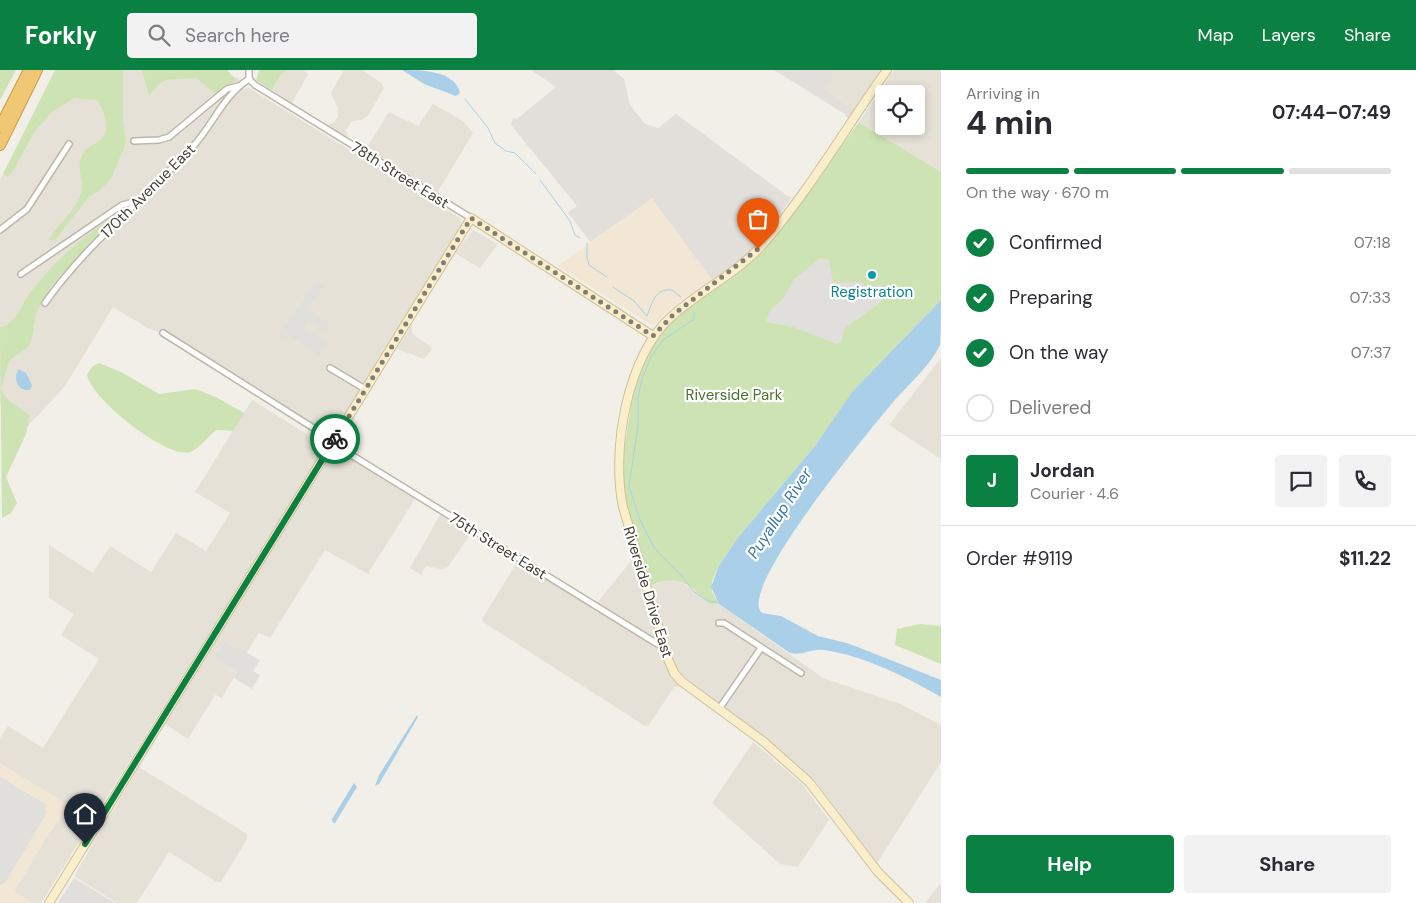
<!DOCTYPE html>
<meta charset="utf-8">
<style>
:root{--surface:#fff;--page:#f2f2f3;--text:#2b2b33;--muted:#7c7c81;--line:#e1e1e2;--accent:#0b8043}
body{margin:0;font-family:"DM Sans",sans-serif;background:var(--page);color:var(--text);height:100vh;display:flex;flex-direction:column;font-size:19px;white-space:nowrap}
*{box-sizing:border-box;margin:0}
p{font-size:16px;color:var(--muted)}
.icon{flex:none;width:28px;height:28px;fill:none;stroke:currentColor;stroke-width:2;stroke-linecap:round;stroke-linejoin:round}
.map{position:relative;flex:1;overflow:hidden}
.side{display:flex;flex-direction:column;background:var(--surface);width:475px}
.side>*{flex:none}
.controls{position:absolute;left:875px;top:15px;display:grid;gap:10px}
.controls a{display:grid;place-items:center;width:50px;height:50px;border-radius:5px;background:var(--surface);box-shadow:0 2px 8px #0003;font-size:25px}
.pin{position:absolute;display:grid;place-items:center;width:42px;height:42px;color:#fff;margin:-51px -21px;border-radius:50% 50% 50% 0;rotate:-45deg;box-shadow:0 0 5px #0007}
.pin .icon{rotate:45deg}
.courier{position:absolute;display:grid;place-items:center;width:50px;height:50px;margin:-25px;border:4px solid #0b8043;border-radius:50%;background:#fff;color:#222;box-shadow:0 1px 6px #0007}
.headline em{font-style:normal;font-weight:700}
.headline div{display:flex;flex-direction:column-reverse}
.headline{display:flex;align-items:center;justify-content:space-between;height:85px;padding:0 25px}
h1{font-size:32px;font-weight:700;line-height:38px}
.bar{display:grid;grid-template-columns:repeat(4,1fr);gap:8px 5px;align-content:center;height:60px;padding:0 25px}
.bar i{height:6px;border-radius:4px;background:var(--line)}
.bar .active{background:var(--accent)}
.bar p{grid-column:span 4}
.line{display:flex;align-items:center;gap:12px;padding:0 25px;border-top:1px solid var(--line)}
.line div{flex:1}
.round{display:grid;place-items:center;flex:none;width:52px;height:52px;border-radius:5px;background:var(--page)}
ol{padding:0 25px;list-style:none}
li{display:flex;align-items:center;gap:15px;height:55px}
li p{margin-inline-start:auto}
li .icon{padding:5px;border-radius:50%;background:var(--accent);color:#fff;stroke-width:4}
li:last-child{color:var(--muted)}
li i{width:28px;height:28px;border:2px solid var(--line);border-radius:50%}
.action{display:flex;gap:10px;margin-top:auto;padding:10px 25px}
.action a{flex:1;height:58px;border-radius:5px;background:var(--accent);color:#fff;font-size:20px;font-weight:700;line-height:58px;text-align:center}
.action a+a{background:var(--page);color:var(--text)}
header{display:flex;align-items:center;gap:30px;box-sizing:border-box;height:70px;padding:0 25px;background:var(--accent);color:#fff}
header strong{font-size:24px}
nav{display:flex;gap:28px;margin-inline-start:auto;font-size:18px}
.search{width:350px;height:45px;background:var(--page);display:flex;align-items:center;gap:12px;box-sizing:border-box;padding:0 18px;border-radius:5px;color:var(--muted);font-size:19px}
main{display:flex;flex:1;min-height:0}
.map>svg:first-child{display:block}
</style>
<header>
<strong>Forkly</strong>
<div class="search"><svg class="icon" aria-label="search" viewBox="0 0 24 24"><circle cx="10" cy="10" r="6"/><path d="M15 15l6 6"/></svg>Search here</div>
<nav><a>Map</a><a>Layers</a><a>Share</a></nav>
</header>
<main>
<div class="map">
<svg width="941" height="833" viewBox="0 0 941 833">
<rect width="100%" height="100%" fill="#f2efe8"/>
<g fill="#e6e1d6" fill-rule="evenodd">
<polygon points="98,0 215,0 238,8 242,19 249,18 460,148 462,155 334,366 330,366 168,265 149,259 113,237 65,316 28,356 0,334 0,109 25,65"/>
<polygon points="287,0 303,0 308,4 292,33 272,20 281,5"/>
<polygon points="344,0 362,0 381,13 384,18 368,46 361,50 352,51 346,60 348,67 326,55 333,53 338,47 338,39 331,23"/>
<polygon points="837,0 883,0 855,40 824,19"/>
<path d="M 894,0 L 941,0 L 941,102 L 859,52 ZM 884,24 L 916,24 L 916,56 L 884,56 Z"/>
<polygon points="433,34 463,51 473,63 437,123 362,76 369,74 389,42 418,56"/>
<polygon points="473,160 498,174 480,198 455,183"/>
<polygon points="412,254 412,262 415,266 430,276 432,279 424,289 397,279"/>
<polygon points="941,288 941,389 889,355"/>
<polygon points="252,330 326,376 41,833 32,833 14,821 67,735 0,693 0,668 8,656 43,678 99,589 61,565 74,544 49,528 49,475 93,503 110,476 151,502 176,463 206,481 230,443 195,422"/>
<polygon points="336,380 415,429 369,502 370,505 325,480 270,568 259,563 246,584 226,571 228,596 237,602 222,628 215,625 188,669 165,654 332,382"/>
<polygon points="440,445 471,463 448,497 441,499 426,496 421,505 410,498"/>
<polygon points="633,485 658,569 657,570 593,532 598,532 631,491"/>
<polygon points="516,490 660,580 671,607 680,617 674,617 649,655 645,656 483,552 482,549 516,494"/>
<polygon points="668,510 678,510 698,523 709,534 719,534 823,608 900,634 941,655 941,692 877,793 817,714 805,702 679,603 674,595 651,516"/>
<polygon points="753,672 802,714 829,750 798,797 780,794 712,733"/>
<polygon points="139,697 247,764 247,769 221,812 217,812 169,782 137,833 117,833 74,806"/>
<polygon points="941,813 941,833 925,833"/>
</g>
<g fill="#f2e6d5">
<polygon points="652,127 712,210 671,238 653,256 558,196"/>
<polygon points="0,693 67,735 14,821 32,833 0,833"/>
</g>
<g fill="#e2ded9">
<polygon points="531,0 614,0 624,9 630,35 645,54 658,58 676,44 767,111 788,126 792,127 764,168 752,181 712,210 652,128 590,172 568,142 577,136 511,55 513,48 517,49 556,17"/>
<polygon points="774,0 837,0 824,19 855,40 847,48 845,44"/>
</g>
<g fill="#cee3b4">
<polygon points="0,0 16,0 0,30"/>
<path d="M 55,0 L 123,0 L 123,50 L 126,73 L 111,109 L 99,121 L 88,128 L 55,170 L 49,170 C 58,152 79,140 82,119 C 83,107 76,97 82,85 C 85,78 93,75 99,71 C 113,62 104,41 97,30 L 74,28 L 51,43 L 35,61 L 13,101 L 7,107 L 3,104 Z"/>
<polygon points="142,0 227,0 236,10 216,24 196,8 166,10 159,14 149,26"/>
<polygon points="259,0 287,0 281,5 272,20 256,10"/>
<path d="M 859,52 L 941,102 L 941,230 L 852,322 L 815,376 L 736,470 L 719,496 L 712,511 L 712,522 L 719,534 L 709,534 C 690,514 677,503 651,516 L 627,435 L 621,401 L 634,316 L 645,288 L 660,263 L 679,245 L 740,202 L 763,182 Z"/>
<path d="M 119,144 L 119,147 L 101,162 L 53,213 L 36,243 L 32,269 L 28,277 L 9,291 L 1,319 L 5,327 L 30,346 L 26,364 L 6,407 L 17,433 L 11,443 L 2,448 L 0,257 C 15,256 23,231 32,220 C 55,191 87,162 119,144 Z"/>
<path d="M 99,293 L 121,302 L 159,324 L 195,319 L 216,327 L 244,343 L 233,361 L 216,360 C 209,366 199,379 190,382 C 166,389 89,327 87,304 L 93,296 Z"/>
<polygon points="920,554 941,556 941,594 895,575 897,559"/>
</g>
<g fill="#e1dfdc">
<polygon points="784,0 825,0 813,18"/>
<polygon points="821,188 829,190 833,213 861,212 868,218 881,215 884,219 881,232 844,259 841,272 837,274 793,257 766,252 770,240 785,226 794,209"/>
<polygon points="318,211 324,216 308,238 329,254 325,261 307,249 308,252 304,258 328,272 319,286 287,264 283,269 278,265"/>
<polygon points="225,571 260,590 253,601 260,605 252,619 234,608 237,602 215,587"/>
<polygon points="0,707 47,735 44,739 48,741 5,813 0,815"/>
<polygon points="74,808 115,833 58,833"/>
</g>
<g fill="#aacfe9">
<path d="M 402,0 C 420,0 455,0 460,23 L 456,26 L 424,14 Z"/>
<path d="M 941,230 C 941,240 941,267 940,275 C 930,296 909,314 894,331 C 874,355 735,521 762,543 L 781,546 L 818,566 L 850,574 L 941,610 L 941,627 C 906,607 865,586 824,580 C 812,578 802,586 790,583 L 719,534 L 711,517 L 719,496 L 736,470 L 815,376 L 852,322 Z"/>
<path d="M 19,299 L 26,303 L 32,315 L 30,320 C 19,321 15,313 16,304 Z"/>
<polygon points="417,645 418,647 379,714 375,716 379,705"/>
<polygon points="354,713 357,717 335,753 333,753 332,749"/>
</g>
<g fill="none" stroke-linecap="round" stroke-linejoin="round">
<g stroke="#aacfe9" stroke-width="1">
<polyline points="465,29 488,58 495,73 506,81 515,83 536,104"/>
<polyline points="540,110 570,151 575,165 580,168"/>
<polyline points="587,173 587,187 589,195 607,207"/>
<path d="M 613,217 L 634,231 L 647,246 C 652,233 655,218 672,220 L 681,227"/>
<polyline points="694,242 694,249 663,270 651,287 642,309 638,326 638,356 629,416 640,450 655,479 681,505 693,521 708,531 717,532"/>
</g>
<g stroke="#bdb7ab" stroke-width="8">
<g id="street">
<polyline points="249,0 249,9"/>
<polyline points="249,9 255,15 471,148"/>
<polyline points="134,71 159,70 169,67 227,19 238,16"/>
<polyline points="0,160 27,139 69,74"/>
<polyline points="21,204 122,135 141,130"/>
<path d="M 45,233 C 87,173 147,127 196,73 C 213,53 226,23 249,9"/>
<polyline points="163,263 334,371"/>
<polyline points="330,298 365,319"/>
<polyline points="332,373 664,578"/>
<polyline points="719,553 724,553 801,603"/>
<polyline points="719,639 761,578"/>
</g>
</g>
<g stroke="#cec19b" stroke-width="10">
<g id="secondary">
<path d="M 887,0 C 846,57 810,120 764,173 C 739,202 701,220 672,246 C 627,285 611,380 623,437 L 668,589 L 674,603 L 681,611 L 764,672 L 809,712 L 878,802 L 909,833"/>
<polyline points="49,833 471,148 653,266"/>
</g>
</g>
<g stroke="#cf9c45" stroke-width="12">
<g id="highway">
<polyline points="0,57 29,0"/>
<polyline points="0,75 37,0"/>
</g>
</g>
<use href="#street" stroke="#fff" stroke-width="5"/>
<use href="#secondary" stroke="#faeecb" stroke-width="8"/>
<use href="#highway" stroke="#f0c775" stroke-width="10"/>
</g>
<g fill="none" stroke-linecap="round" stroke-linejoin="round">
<polyline stroke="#827d75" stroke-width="5" stroke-dasharray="0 9" points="335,369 471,148 653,266 673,245 758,179"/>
<polyline stroke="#0b8043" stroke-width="6" points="85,774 335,369"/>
</g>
<circle fill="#0f9aa8" stroke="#fff" stroke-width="2" cx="872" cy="205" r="5"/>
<g text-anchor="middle" stroke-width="4.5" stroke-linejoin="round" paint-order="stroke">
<g font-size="15" fill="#454037" stroke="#fff">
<text transform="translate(400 105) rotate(32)" y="5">78th Street East</text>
<text transform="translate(148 121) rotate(-45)" y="5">170th Avenue East</text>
<text transform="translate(498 476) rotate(32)" y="5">75th Street East</text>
<text transform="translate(648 522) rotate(73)" y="5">Riverside Drive East</text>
</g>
<g font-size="15" fill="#0d838f" stroke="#fff">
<text x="872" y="227">Registration</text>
</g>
<g font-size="15" fill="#497130" stroke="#fff">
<text x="734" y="330">Riverside Park</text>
</g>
<g font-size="16" font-style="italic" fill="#3a79a7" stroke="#fff">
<text transform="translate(779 443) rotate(-57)" y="6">Puyallup River</text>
</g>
</g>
</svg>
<div class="controls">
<a><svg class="icon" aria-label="locate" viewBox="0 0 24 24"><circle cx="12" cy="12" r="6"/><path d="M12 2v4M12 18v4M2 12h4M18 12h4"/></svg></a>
</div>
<div class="pin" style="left:758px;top:179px;background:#ea580c"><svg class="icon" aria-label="bag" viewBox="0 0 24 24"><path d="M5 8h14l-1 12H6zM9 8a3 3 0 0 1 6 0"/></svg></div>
<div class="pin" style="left:85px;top:774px;background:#1f2937"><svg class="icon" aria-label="home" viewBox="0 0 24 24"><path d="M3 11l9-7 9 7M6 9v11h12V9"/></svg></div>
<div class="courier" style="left:335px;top:369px"><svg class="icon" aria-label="bike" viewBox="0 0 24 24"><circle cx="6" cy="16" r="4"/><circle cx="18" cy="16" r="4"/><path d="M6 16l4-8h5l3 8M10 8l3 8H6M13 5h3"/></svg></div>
</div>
<section class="side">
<div class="headline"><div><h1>4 min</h1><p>Arriving in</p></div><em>07:44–07:49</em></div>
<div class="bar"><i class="active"></i><i class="active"></i><i class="active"></i><i></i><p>On the way · 670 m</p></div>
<ol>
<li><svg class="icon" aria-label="check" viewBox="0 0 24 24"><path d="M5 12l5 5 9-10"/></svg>Confirmed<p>07:18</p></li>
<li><svg class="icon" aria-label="check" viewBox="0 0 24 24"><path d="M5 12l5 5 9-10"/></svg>Preparing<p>07:33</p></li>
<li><svg class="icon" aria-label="check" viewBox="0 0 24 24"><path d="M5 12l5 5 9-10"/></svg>On the way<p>07:37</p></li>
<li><i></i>Delivered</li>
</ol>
<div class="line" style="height:90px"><b class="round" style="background:var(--accent);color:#fff">J</b><div><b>Jordan</b><p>Courier · 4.6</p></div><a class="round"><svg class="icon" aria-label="chat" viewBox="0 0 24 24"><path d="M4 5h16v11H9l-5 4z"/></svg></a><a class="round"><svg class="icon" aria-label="phone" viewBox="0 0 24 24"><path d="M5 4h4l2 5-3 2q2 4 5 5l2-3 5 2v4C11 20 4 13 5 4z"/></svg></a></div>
<div class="line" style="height:65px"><div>Order #9119</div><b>$11.22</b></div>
<div class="action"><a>Help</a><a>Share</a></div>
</section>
</main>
